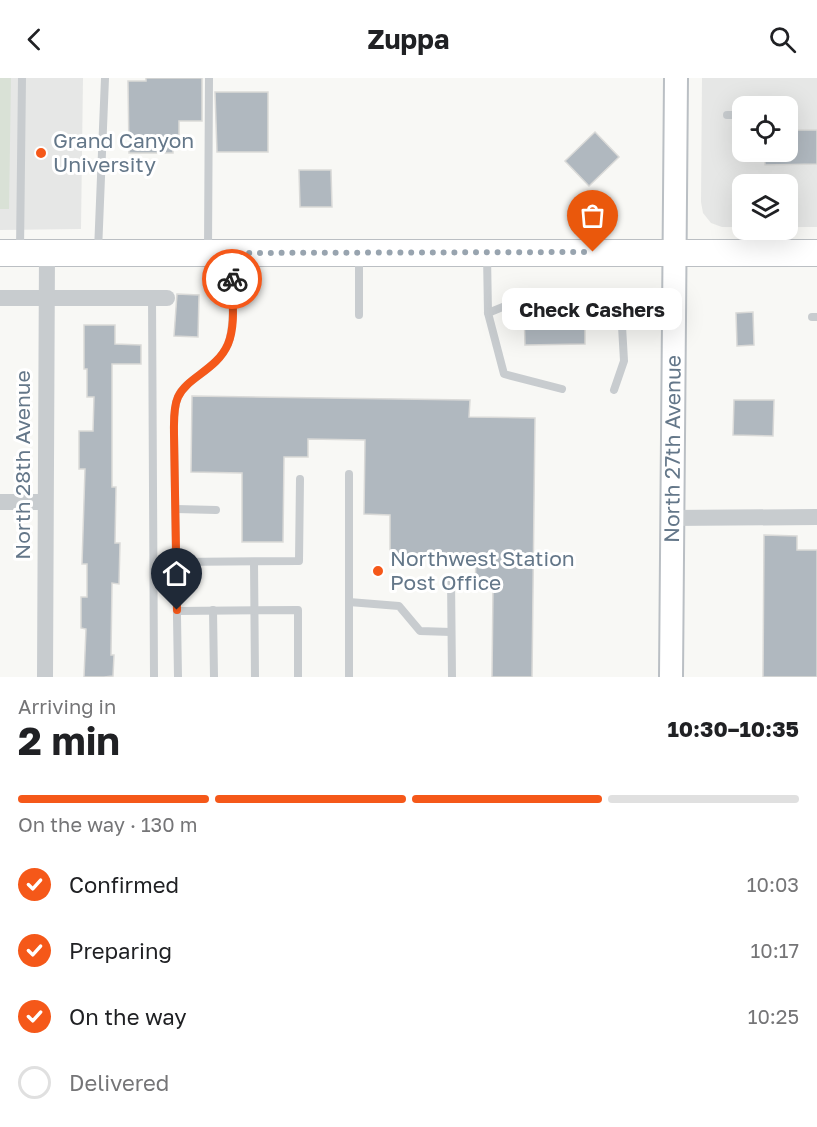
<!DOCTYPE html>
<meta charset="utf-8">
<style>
:root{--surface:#fff;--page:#f6f6f6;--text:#202124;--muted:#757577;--line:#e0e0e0;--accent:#f55819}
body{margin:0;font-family:"Golos Text",sans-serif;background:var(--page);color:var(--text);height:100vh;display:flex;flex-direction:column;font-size:22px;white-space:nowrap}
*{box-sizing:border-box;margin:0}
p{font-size:20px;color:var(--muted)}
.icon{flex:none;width:33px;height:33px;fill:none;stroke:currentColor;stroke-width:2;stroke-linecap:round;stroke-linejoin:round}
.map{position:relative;height:599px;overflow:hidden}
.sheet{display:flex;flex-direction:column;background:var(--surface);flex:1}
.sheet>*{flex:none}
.controls{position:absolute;left:732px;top:18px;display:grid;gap:12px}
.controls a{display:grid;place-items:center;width:66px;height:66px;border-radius:12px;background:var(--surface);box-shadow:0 6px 24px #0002;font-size:30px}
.pin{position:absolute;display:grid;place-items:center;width:51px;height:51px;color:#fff;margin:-62px -26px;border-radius:50% 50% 50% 0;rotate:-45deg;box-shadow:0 0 6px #0007}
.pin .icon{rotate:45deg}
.courier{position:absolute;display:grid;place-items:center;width:60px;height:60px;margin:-30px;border:4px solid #f55819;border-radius:50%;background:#fff;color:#222;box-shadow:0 2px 8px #0007}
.bubble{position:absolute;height:42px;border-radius:12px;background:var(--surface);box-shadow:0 6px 24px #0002;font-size:20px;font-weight:700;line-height:42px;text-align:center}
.head em{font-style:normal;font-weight:700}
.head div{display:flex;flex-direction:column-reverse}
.head{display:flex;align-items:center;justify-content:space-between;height:102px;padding:0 18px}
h1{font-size:39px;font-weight:700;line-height:45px}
.bar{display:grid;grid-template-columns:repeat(4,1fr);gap:9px 6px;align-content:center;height:72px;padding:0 18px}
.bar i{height:8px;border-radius:4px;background:var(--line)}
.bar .selected{background:var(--accent)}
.bar p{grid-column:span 4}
ol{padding:0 18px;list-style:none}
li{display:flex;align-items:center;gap:18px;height:66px}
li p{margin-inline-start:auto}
li .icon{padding:6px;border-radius:50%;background:var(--accent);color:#fff;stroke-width:4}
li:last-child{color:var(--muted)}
li i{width:33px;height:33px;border:3px solid var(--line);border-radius:50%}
header{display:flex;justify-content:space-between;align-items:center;height:78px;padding:0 18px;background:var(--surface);font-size:27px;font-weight:700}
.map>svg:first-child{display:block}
</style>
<header><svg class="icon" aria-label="back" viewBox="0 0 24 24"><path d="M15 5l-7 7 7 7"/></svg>Zuppa<svg class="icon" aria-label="search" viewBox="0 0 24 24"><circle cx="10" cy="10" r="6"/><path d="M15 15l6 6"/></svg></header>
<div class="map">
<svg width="817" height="599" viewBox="0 0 817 599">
<rect width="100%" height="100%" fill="#f8f8f5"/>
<g fill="#e6e7e6" fill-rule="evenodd">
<polygon points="0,0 83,0 81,151 0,152"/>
<path d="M 702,0 L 817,0 L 817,149 L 788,149 L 788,106 L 742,106 L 742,149 L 722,149 L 711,145 L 703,135 L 701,124 ZM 742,28 L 788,28 L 788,74 L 742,74 Z"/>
</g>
<polygon fill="#d9e1d6" points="0,0 11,0 9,131 0,131"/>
<g fill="#b0b8bf" stroke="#dadad8" stroke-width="1.5">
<polygon points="146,0 202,0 202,43 179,43 179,68 173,68 173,75 129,75 128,3 146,3"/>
<polygon points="215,14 268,14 268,74 217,74"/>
<polygon points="788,52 817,52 817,86 765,87 764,74 788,74"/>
<polygon points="595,54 619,79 589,108 565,83"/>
<polygon points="299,92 331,92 332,129 300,129"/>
<polygon points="177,216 199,217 198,259 174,258"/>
<polygon points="585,232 585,266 525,267 524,233"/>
<polygon points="753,234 754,267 737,268 736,235"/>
<polygon points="84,247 115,247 115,266 141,267 141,286 112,286 112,409 116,409 115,465 120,465 119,506 112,505 111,577 114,577 113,598 104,599 84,599 86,551 81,550 81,519 87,519 87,486 82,486 85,391 79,391 79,353 93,353 94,319 87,319 87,291 84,291"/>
<polygon points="192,318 470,322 469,339 535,340 532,599 492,599 493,511 475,510 476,481 390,480 390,437 364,436 365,362 308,361 308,379 284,379 283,464 242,464 242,395 191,394"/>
<polygon points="734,322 774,322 773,358 733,357"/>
<polygon points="764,457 797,458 797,472 817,472 817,599 763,599"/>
</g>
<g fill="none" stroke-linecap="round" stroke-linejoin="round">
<g stroke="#babfc4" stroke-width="26">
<g id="secondary">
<path id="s1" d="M 671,599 L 676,0"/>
</g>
</g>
<g stroke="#bbbfc3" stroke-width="28">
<polyline id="primary" points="0,175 817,175"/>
</g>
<g stroke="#c8cccf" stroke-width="8">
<polyline points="727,37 742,37"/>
<polyline points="208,171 209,0"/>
<polyline points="20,172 22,0"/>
<polyline points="98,173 105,0"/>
<polyline points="487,177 488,235 504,296 562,311"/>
<polyline points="152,220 154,599"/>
<polyline points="488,235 515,224 594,224 609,227 619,237 622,248 624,283 614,312"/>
<polyline points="359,237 359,177"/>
<polyline points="812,239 817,239"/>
<polyline points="176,431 216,432"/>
<polyline points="176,484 299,483 300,401"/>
<polyline points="254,484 255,599"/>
<polyline points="451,500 452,599"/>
<polyline points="349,524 399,528 420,553 451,554"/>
<polyline points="213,532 214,599"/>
<polyline points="177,533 298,532 298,599"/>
<path d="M 178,599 L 174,356 C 174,345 173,330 178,319 C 186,300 217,292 228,266 C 236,247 232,200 232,178"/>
<polyline points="349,599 349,396"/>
</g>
<g stroke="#c8cccf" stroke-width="16">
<polyline points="0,220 167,220"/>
<polyline points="0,424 45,424"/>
<polyline points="671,440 817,439"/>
<polyline points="45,599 47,175"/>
</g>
<use href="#secondary" stroke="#fff" stroke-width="22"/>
<use href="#primary" stroke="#fff" stroke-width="26"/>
</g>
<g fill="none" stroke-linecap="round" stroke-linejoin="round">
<polyline stroke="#98a4af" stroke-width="6" stroke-dasharray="0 10.8" points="232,201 232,175 593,174"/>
<path stroke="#f55819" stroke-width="8" d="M 177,532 L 174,356 C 174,345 173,330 178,319 C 187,299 217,292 228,266 C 236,247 232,221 232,201"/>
</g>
<g fill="#f55819" stroke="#fff" stroke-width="2">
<circle cx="41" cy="75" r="6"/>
<circle cx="378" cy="493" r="6"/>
</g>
<g text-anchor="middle" stroke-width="6" stroke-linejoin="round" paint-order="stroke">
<g font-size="21" fill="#647789" stroke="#fff" text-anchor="start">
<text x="53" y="70">Grand Canyon<tspan x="53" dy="24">University</tspan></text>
<text x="390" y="488">Northwest Station<tspan x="390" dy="24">Post Office</tspan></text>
</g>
<g font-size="21" fill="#647789" stroke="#fff">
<text dy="7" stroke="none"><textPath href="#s1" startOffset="228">North 27th Avenue</textPath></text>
<text transform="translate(23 387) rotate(-90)" y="7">North 28th Avenue</text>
</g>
</g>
</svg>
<div class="controls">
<a><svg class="icon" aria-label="locate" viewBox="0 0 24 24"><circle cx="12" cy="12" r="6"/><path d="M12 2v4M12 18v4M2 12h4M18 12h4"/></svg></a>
<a><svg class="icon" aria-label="layers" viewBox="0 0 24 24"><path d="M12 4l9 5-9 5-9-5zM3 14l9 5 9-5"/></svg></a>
</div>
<div class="pin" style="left:593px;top:174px;background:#ea580c"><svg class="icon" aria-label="bag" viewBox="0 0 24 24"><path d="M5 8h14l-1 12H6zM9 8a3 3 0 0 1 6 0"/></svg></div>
<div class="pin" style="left:177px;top:532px;background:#1f2937"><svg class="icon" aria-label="home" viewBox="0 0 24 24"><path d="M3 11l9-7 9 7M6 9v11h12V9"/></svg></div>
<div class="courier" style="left:232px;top:201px"><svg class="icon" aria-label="bike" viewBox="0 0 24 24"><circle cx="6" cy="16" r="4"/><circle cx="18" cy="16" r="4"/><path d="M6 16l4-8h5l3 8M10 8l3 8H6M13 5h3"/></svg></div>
<div class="bubble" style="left:502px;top:210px;width:180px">Check Cashers</div>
</div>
<section class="sheet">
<div class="head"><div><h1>2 min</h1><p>Arriving in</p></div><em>10:30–10:35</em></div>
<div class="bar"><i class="selected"></i><i class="selected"></i><i class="selected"></i><i></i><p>On the way · 130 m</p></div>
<ol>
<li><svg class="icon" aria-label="check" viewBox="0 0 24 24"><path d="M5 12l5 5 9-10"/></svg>Confirmed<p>10:03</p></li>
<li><svg class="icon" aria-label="check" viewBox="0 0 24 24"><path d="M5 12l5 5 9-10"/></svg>Preparing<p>10:17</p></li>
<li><svg class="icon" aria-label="check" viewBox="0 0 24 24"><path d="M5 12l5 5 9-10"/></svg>On the way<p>10:25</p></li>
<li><i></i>Delivered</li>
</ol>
</section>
